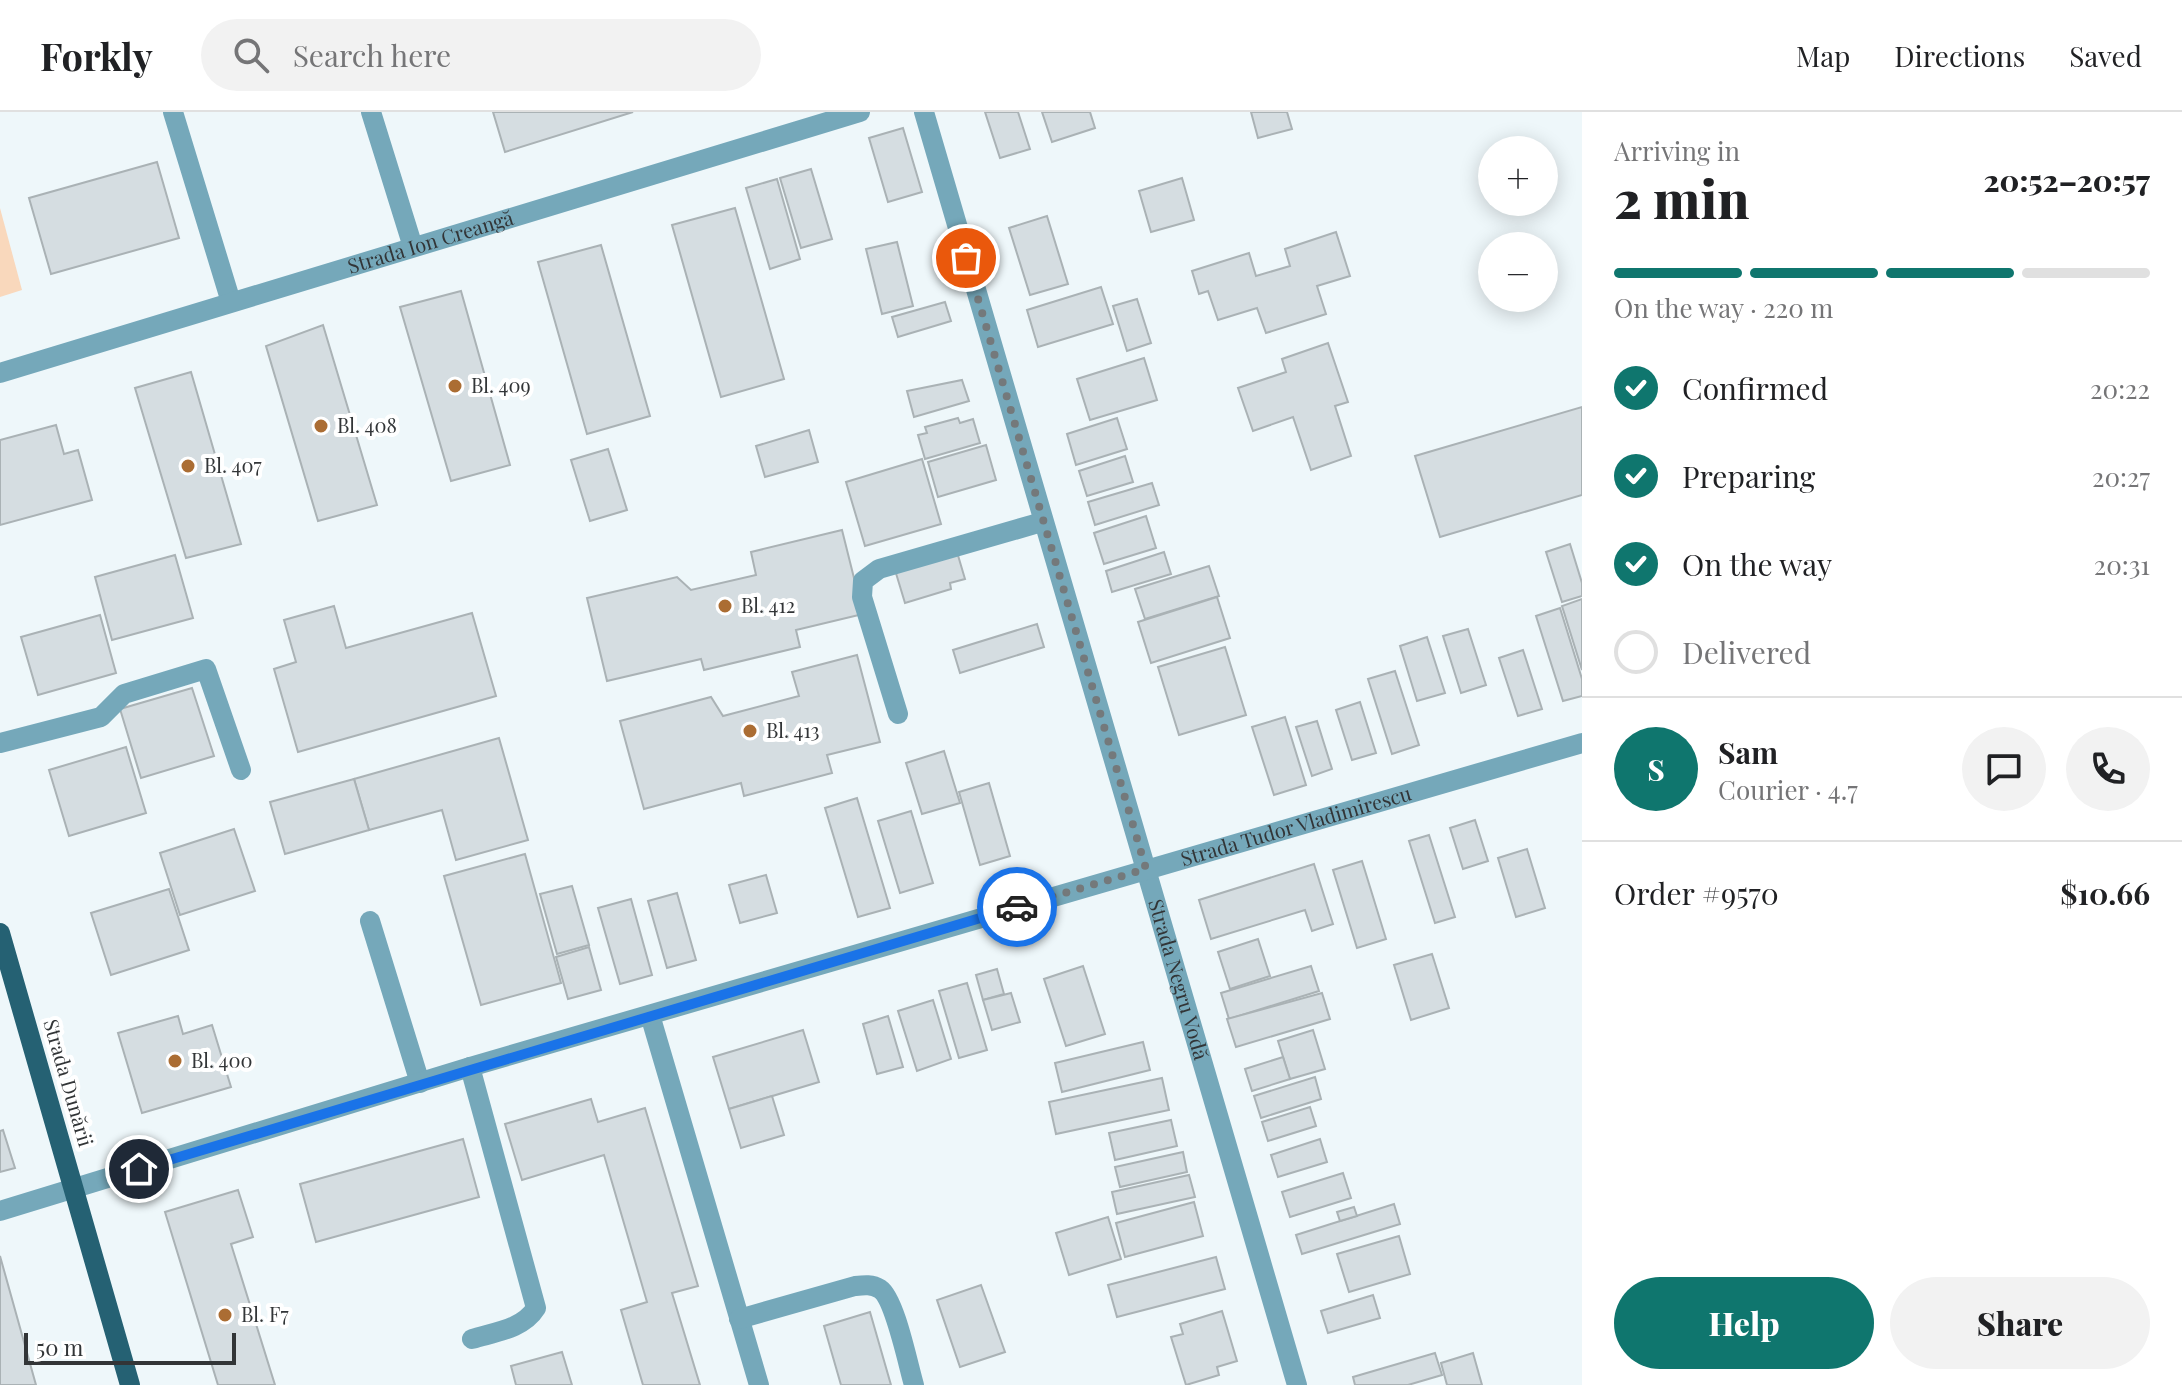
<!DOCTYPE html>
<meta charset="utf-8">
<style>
:root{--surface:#fff;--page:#f2f2f2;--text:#202124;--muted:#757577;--line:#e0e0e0;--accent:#0f766e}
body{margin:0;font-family:"Playfair Display",serif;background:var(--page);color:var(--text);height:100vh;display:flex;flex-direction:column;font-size:30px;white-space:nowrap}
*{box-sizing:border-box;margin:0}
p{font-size:26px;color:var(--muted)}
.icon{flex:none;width:44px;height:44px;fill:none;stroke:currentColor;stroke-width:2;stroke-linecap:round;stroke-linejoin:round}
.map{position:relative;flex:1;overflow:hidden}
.drawer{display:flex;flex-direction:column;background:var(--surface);width:600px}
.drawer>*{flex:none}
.tools{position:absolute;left:1478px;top:24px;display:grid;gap:16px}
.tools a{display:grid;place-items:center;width:80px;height:80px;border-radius:50%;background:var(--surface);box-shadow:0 4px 20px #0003;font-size:40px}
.scale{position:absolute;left:24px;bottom:20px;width:212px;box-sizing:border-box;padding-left:8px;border:4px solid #323537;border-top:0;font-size:22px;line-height:28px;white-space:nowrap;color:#323537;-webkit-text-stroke:6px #fff;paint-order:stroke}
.pin{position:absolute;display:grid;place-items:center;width:68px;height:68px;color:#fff;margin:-34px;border:4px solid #fff;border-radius:50%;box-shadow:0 2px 8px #0007}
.courier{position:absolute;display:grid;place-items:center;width:80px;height:80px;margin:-40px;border:6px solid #1a73e8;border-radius:50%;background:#fff;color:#222;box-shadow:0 2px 10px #0007}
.summary em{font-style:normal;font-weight:800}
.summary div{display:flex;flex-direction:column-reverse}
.summary{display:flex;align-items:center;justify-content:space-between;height:136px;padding:0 32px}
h1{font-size:52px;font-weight:800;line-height:60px}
.bar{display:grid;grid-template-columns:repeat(4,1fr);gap:12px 8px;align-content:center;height:96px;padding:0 32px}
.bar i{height:10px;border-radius:6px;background:var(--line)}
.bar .current{background:var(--accent)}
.bar p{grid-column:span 4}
.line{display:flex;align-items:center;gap:20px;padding:0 32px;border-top:2px solid var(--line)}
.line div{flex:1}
.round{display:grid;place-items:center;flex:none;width:84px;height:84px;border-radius:42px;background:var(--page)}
ol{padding:0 32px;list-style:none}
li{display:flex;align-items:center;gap:24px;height:88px}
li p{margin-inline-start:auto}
li .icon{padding:8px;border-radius:50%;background:var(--accent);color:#fff;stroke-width:4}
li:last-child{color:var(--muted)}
li i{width:44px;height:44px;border:4px solid var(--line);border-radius:50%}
.button{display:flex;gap:16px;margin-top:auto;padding:16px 32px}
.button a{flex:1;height:92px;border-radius:48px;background:var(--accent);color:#fff;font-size:32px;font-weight:800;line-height:92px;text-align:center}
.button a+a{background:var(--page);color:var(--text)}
header{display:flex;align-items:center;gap:48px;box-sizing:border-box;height:112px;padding:0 40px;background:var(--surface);border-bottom:2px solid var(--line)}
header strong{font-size:38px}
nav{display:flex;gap:44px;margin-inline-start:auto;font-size:28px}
.search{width:560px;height:72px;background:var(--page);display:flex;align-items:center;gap:20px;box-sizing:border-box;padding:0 28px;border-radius:44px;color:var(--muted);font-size:30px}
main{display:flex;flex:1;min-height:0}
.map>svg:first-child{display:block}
</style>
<header>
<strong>Forkly</strong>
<div class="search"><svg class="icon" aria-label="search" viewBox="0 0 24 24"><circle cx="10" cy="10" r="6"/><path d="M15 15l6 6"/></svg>Search here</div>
<nav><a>Map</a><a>Directions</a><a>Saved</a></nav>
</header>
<main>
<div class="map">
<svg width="1582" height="1273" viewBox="0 0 1582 1273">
<rect width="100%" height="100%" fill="#eef7fa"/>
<polygon fill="#f9d8bc" points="0,96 22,178 0,185"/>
<g fill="#d5dde1" stroke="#aab2b5" stroke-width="2">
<polygon points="493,0 633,0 505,40"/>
<polygon points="985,0 1018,0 1030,37 1000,46"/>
<polygon points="1042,0 1090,0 1095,16 1052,30"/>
<polygon points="1251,0 1287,0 1292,17 1258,26"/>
<polygon points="903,16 922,80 888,90 869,26"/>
<polygon points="157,50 179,126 51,162 29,86"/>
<polygon points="811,57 832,127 801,136 780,66"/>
<polygon points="1182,66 1194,108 1151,120 1139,79"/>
<polygon points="777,67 800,147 770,157 746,76"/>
<polygon points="735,96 784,267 721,285 672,113"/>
<polygon points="1047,104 1068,172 1030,183 1009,116"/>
<polygon points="1336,120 1350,164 1317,174 1326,202 1266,221 1257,196 1218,208 1208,179 1199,182 1192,159 1249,141 1256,164 1290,154 1285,137"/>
<polygon points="897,130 913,194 882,202 866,137"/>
<polygon points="601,133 650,304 587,322 538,150"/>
<polygon points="1101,175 1113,212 1038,235 1027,198"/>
<polygon points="461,179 510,353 451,369 400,195"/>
<polygon points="1137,187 1151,231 1127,239 1113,194"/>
<polygon points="945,190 951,209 898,225 892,205"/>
<polygon points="323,213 377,393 318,409 266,234"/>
<polygon points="1328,231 1348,290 1335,294 1351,344 1311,358 1293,305 1253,319 1238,276 1286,260 1282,247"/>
<polygon points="1144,246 1157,288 1090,308 1077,267"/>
<polygon points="191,260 241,432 186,446 135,276"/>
<polygon points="962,268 969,289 914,305 907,279"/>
<polygon points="1582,295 1582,383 1440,425 1415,344"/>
<polygon points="958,306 960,311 973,307 980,331 925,347 918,323 927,321 925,315"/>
<polygon points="1117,306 1127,337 1076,353 1067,322"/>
<polygon points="56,313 64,342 78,338 92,388 0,413 0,328"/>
<polygon points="809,318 818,350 765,365 756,334"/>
<polygon points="986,333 996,368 938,385 928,350"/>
<polygon points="608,337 627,398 590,409 571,348"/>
<polygon points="1125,344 1133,370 1087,384 1079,359"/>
<polygon points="922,347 941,412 865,434 846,370"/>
<polygon points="1152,371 1159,393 1095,413 1088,390"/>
<polygon points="1146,404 1156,436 1104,452 1094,421"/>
<polygon points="842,418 863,502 796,518 800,535 704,558 701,547 607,569 587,486 677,465 691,478 756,463 751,440"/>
<polygon points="1570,432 1582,471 1582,484 1562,490 1546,440"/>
<polygon points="957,440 965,467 950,471 951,477 905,491 895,458"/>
<polygon points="1164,440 1171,462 1112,480 1106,459"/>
<polygon points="175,443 193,506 112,528 95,465"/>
<polygon points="1209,454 1219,484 1145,507 1135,477"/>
<polygon points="1217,485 1230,526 1151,551 1138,510"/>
<polygon points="1582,487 1582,558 1562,494"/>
<polygon points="334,494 346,536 472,501 496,584 298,640 274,557 296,550 284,508"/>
<polygon points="1560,496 1582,567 1582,584 1563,589 1536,504"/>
<polygon points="100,503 116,561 38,583 21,525"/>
<polygon points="1037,512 1044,535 960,561 953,538"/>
<polygon points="1468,517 1486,573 1461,581 1443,524"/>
<polygon points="1427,525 1445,581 1417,589 1400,534"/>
<polygon points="1225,535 1246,603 1179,623 1158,555"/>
<polygon points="1523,538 1542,597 1518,604 1499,546"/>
<polygon points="857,543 880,630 827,643 832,661 744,684 741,671 644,697 620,609 711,585 723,604 799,584 792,560"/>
<polygon points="1395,559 1419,633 1392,642 1368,567"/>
<polygon points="192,576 214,644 141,666 120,597"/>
<polygon points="1360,590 1376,641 1352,648 1336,598"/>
<polygon points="1285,605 1306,673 1274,683 1252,615"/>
<polygon points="1317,609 1332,657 1312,664 1296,615"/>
<polygon points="499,626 528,728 456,748 442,698 369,718 354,667"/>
<polygon points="126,635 146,701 69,724 49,658"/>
<polygon points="944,639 960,691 922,702 906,651"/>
<polygon points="354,667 369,718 285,742 270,690"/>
<polygon points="989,671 1010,744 980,753 959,680"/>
<polygon points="857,686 890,796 858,805 825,696"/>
<polygon points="911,699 933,771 900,781 878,709"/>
<polygon points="1475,708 1488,749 1463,757 1450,716"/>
<polygon points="234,717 255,779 180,803 160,741"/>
<polygon points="1429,723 1455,805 1435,811 1409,729"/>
<polygon points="1527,737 1545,796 1516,805 1498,746"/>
<polygon points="525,742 561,871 481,893 444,764"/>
<polygon points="1362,749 1386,827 1357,836 1333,758"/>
<polygon points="1314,752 1333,812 1312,819 1305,798 1211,827 1199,788"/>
<polygon points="766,763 777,801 740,811 729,773"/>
<polygon points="572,774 589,833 557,842 540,782"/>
<polygon points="169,777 189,838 111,863 91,801"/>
<polygon points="677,781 696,848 667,856 648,789"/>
<polygon points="631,787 652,863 620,872 598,796"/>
<polygon points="1258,827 1270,864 1230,877 1218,840"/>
<polygon points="589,835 601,878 568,887 556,845"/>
<polygon points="1432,842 1449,896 1411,908 1394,853"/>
<polygon points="1083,854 1105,922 1066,934 1044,867"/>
<polygon points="1311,854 1319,879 1229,907 1221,881"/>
<polygon points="997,857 1004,882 983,888 976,863"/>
<polygon points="967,871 987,938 959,946 939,879"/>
<polygon points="1011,881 1020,910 992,918 983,888"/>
<polygon points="1322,881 1330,907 1236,935 1227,907"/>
<polygon points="933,888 951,947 917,959 898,899"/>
<polygon points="178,904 183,922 212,913 231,975 142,1001 118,921"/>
<polygon points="888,904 903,955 877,962 863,912"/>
<polygon points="803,918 819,970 729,997 713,945"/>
<polygon points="1313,918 1325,957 1290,967 1278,929"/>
<polygon points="1143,930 1150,958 1062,980 1055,951"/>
<polygon points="1283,945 1290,967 1252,979 1245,957"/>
<polygon points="1315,965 1321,987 1261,1006 1254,984"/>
<polygon points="1162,966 1169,998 1056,1022 1049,990"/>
<polygon points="772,984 784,1023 741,1036 729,997"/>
<polygon points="591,987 598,1010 645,996 698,1174 672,1181 700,1273 643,1273 621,1198 647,1190 604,1043 522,1068 505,1012"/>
<polygon points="1310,995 1316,1014 1268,1029 1262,1010"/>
<polygon points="1171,1008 1177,1034 1115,1048 1109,1021"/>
<polygon points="3,1018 15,1056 0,1060 0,1019"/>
<polygon points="463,1027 479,1085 316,1130 300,1072"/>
<polygon points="1320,1027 1327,1050 1278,1065 1271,1043"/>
<polygon points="1183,1040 1187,1060 1120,1075 1115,1055"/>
<polygon points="1343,1061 1351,1086 1290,1105 1282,1080"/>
<polygon points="1189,1063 1195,1085 1117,1102 1112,1080"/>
<polygon points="238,1078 253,1125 231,1132 275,1273 218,1273 165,1100"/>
<polygon points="1194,1090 1203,1124 1125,1145 1116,1111"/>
<polygon points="1394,1092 1400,1112 1302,1142 1296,1123"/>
<polygon points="1354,1095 1357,1104 1340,1109 1337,1100"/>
<polygon points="1108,1105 1121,1147 1069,1163 1056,1121"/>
<polygon points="1399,1124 1410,1162 1349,1180 1337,1142"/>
<polygon points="0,1144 36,1273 0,1273"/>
<polygon points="1216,1145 1225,1177 1117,1205 1108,1173"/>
<polygon points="981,1173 1005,1240 960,1255 937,1188"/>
<polygon points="1373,1183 1380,1206 1328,1221 1321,1199"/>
<polygon points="1222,1199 1237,1249 1217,1255 1219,1263 1186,1273 1171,1225 1183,1222 1180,1212"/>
<polygon points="870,1200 891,1273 841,1273 824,1214"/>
<polygon points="562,1240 572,1273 516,1273 511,1254"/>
<polygon points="1435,1241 1442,1263 1408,1273 1355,1273 1353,1265"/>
<polygon points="1473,1241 1482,1273 1447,1273 1441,1251"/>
</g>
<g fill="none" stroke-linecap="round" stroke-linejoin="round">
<g stroke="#75a8ba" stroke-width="20">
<polyline points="173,0 231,190"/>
<polyline points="371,0 413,135"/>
<path id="s1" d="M 924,0 L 1297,1273"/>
<path id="s2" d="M 0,261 L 860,0"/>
<polyline points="898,602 862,485 863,469 879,457 1042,410"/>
<polyline points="0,631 101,605 124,582 206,557 241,658"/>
<polyline points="370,809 420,971"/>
<polyline points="650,903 759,1273"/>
<path d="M 470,955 L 536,1196 C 523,1217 495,1220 472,1227"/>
<path id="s3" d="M 0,1099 L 470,955 L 1582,631"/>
<path d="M 739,1207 L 855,1174 C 864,1173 872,1172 880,1177 C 895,1187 908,1253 914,1273"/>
</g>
<polyline stroke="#256173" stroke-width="20" points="0,821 130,1273"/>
</g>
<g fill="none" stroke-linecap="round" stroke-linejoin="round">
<polyline stroke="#74797b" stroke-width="8" stroke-dasharray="0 14.4" points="966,146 1146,757 1017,795"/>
<polyline stroke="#1a73e8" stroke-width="10" points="139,1057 1017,795"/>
</g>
<g fill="#ab6d33" stroke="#fff" stroke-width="3">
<circle cx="455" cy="274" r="8"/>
<circle cx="321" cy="314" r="8"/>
<circle cx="188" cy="354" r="8"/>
<circle cx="725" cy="494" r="8"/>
<circle cx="750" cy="619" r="8"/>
<circle cx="175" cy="949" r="8"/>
<circle cx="225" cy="1203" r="8"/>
</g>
<g text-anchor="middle" stroke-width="8" stroke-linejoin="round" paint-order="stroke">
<g font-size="20" fill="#323537" stroke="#fff">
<text dy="7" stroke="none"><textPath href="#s2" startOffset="450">Strada Ion Creangă</textPath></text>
<text dy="7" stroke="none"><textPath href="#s3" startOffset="1352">Strada Tudor Vladimirescu</textPath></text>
<text dy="7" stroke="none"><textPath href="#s1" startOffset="904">Strada Negru Vodă</textPath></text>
<text transform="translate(68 971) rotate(74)" y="7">Strada Dunării</text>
</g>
<g font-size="20" fill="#323537" stroke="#fff" text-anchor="start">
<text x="471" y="281">Bl. 409</text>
<text x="337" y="321">Bl. 408</text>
<text x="204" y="361">Bl. 407</text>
<text x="741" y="501">Bl. 412</text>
<text x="766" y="626">Bl. 413</text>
<text x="191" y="956">Bl. 400</text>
<text x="241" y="1210">Bl. F7</text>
</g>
</g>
</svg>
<div class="tools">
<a>+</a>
<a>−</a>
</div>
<div class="scale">50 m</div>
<div class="pin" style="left:966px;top:146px;background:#ea580c"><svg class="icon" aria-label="bag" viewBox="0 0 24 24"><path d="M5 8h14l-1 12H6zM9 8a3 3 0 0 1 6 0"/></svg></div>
<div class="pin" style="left:139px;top:1057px;background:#1f2937"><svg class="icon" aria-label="home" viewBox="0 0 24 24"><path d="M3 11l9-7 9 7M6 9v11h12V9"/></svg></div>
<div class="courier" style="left:1017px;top:795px"><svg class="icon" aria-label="car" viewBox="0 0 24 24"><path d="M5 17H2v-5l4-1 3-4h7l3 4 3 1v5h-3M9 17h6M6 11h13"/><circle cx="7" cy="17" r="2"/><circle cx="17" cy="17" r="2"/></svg></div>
</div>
<section class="drawer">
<div class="summary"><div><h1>2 min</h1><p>Arriving in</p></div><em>20:52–20:57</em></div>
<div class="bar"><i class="current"></i><i class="current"></i><i class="current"></i><i></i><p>On the way · 220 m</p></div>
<ol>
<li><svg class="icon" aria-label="check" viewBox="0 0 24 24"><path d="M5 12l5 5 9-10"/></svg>Confirmed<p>20:22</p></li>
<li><svg class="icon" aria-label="check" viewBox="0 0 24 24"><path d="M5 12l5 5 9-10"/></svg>Preparing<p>20:27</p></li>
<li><svg class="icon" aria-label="check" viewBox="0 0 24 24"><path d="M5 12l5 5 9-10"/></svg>On the way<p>20:31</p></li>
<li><i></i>Delivered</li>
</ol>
<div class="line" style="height:144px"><b class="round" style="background:var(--accent);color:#fff">S</b><div><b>Sam</b><p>Courier · 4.7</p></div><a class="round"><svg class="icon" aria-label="chat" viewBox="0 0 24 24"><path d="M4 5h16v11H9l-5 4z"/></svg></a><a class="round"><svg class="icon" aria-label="phone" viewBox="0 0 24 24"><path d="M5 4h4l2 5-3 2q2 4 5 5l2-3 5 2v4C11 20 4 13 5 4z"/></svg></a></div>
<div class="line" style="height:104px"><div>Order #9570</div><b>$10.66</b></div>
<div class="button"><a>Help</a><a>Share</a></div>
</section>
</main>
